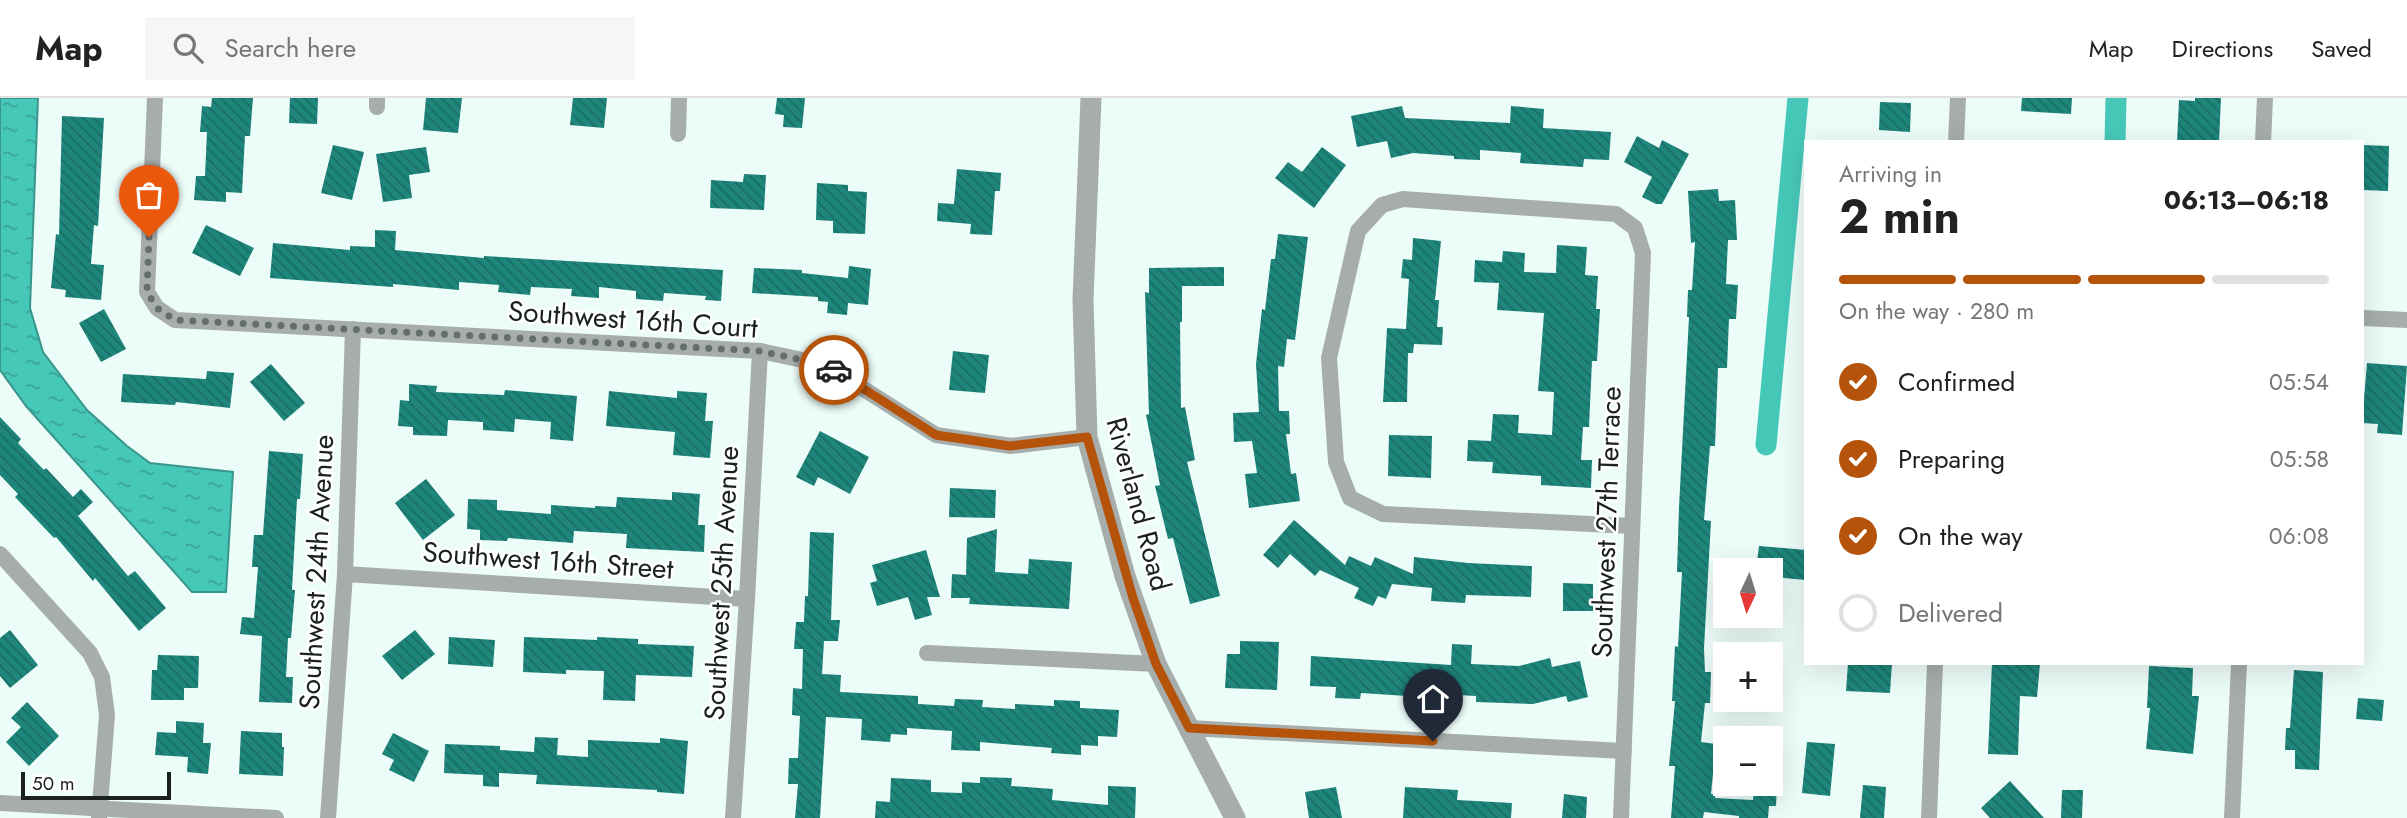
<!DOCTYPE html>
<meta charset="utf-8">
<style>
:root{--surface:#fff;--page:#f6f6f6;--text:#222;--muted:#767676;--line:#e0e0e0;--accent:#b45309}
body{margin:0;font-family:Jost,sans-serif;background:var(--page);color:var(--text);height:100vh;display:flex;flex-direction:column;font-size:26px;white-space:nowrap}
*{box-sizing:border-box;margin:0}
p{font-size:23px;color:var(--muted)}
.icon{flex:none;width:38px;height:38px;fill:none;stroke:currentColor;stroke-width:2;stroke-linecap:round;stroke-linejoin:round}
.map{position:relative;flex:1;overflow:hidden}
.drawer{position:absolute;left:1804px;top:42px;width:560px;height:525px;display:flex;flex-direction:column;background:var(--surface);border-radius:0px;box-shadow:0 7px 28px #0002}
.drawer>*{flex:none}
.needle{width:46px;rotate:184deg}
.tools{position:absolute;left:1713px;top:460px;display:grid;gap:14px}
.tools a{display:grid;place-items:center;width:70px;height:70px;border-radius:0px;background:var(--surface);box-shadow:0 7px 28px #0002;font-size:35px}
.scale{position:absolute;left:21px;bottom:18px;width:150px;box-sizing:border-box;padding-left:7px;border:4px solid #1b2120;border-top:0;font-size:19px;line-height:24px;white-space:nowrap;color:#1b2120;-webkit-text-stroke:5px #fff;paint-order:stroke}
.pin{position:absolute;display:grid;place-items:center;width:60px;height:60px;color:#fff;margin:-72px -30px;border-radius:50% 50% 50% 0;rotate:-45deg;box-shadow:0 0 7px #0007}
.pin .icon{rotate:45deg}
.courier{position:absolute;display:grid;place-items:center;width:70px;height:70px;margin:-35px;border:5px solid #b45309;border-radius:50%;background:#fff;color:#222;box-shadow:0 2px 9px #0007}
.head em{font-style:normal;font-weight:700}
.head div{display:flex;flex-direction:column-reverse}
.head{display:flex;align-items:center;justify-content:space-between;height:119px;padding:0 35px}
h1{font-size:46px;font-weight:700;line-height:52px}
.bar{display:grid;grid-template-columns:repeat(4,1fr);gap:10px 7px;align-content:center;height:84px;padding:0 35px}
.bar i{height:9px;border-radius:5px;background:var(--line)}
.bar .selected{background:var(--accent)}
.bar p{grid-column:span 4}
ol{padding:0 35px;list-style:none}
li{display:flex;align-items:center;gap:21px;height:77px}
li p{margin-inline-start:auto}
li .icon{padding:7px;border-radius:50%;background:var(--accent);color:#fff;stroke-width:4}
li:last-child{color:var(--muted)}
li i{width:38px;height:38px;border:4px solid var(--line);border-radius:50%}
header{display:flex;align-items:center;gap:42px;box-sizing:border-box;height:98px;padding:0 35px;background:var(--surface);border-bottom:2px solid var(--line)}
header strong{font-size:33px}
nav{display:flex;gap:38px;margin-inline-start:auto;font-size:24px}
.search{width:490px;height:63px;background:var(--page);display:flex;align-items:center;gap:18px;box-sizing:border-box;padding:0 24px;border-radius:0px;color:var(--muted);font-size:26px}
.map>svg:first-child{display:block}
</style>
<header>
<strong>Map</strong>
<div class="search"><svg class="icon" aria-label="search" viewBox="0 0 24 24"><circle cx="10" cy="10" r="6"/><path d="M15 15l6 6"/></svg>Search here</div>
<nav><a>Map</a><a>Directions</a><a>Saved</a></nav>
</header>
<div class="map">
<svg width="2407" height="720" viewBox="0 0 2407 720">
<defs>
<pattern id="water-ripples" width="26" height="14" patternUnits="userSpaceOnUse" patternTransform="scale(1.75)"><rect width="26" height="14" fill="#46c8b9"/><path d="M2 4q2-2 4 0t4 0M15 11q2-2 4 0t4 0" fill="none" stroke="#3aa296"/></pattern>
<pattern id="building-back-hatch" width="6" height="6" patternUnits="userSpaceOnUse" patternTransform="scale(1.75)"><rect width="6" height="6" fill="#1e867b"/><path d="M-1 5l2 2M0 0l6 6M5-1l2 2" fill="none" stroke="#1a6d64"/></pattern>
</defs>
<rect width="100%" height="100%" fill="#ecfcf9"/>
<polygon fill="url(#water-ripples)" stroke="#39968b" stroke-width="2" points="0,0 38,0 30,210 43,254 87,312 127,348 150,365 233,374 226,494 192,494 26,308 0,272"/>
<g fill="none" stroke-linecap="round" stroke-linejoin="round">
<g stroke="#46c8b9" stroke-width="21">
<polyline points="2115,44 2116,0"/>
<polyline points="1766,347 1798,0"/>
</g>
</g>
<g fill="url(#building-back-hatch)">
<polygon points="212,0 253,0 250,38 245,38 242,95 226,94 226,104 194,102 196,78 205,78 207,34 200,34 202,8 211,9"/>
<polygon points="290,0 318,0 317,26 289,25"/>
<polygon points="426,0 462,0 458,35 423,32"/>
<polygon points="573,0 607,0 604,30 570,27"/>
<polygon points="777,0 805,0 802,30 783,29 784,17 775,16"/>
<polygon points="2022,0 2072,0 2071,16 2021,13"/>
<polygon points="2195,0 2221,0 2219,44 2177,44 2179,2 2195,3"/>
<polygon points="1880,4 1911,5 1910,34 1879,32"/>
<polygon points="1402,8 1405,20 1510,25 1511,8 1544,11 1543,30 1611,34 1609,62 1584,61 1583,69 1520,65 1521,55 1480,52 1480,62 1454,61 1454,58 1413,55 1391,60 1387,43 1357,49 1351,18"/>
<polygon points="62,18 104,20 98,128 94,127 91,166 104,167 101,202 65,199 66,192 51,190 56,136 59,137"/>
<polygon points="1637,38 1659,50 1662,42 1689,56 1662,106 1656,106 1642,99 1652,79 1624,64"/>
<polygon points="333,47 364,54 352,102 321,95"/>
<polygon points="2362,47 2389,48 2388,93 2362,92"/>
<polygon points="426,49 430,74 409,77 412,100 383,104 376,56"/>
<polygon points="1322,49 1346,67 1314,110 1275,80 1288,64 1302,74"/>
<polygon points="957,71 1001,75 1000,93 995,93 992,137 970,136 971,126 937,123 938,105 954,106"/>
<polygon points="744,76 766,77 764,112 710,110 711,82 743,84"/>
<polygon points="817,85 848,87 848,93 867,94 865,136 833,135 833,123 816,122"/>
<polygon points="1718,91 1719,103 1735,102 1737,142 1728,142 1726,186 1738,187 1736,221 1729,221 1727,270 1718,270 1715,348 1710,348 1704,422 1711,423 1704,550 1705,574 1711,574 1710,605 1705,605 1701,644 1716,646 1711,696 1715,696 1715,700 1753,702 1754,686 1777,686 1776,708 1769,708 1768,720 1739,720 1739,718 1704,714 1703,720 1671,720 1675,668 1669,668 1675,603 1672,603 1675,548 1678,549 1682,474 1677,474 1679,409 1689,219 1687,219 1688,192 1692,192 1695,144 1691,145 1688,93"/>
<polygon points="206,127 254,150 240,178 192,155"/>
<polygon points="375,132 396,133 395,152 484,160 484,158 723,172 721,203 705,202 706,198 664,195 663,203 636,201 636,193 599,189 599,200 571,198 572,191 531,189 530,197 498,194 499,187 459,184 459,192 393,186 393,189 270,180 273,145 350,152 350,148 375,149"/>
<polygon points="1278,136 1308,139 1295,242 1287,241 1284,269 1278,268 1279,313 1289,313 1290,336 1286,336 1291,376 1296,375 1300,403 1249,410 1245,376 1257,375 1252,343 1234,344 1233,315 1259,314 1256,266 1262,211 1265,212 1271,161 1275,161"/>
<polygon points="1413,140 1441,143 1435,202 1439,202 1437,229 1443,229 1442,247 1414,246 1413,255 1408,255 1407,304 1383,304 1387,230 1406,231 1409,181 1401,180 1403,161 1412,162"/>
<polygon points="1557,147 1587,149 1585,177 1598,178 1596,211 1600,211 1597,263 1592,263 1589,329 1583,329 1581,362 1592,362 1591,390 1541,387 1541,378 1492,375 1493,364 1467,363 1468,342 1491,343 1493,316 1519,317 1518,335 1552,337 1554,294 1538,293 1544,215 1497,212 1499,185 1474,184 1475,162 1502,164 1503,153 1525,155 1524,174 1556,175"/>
<polygon points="849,168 871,171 868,207 848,205 847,217 827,215 828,204 818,203 818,199 752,195 754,170 802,172 802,175 848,180"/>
<polygon points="1224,169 1224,188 1182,188 1182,224 1180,224 1181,310 1185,309 1195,362 1187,364 1220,498 1190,506 1173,440 1168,441 1155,388 1160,387 1146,317 1149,316 1145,194 1149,195 1149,170"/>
<polygon points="104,211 126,251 101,264 79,225"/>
<polygon points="953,253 989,257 985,295 949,292"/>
<polygon points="2367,265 2407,268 2402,337 2377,335 2378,326 2362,325"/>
<polygon points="271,266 305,305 284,323 250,284"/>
<polygon points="207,273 234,275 230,310 176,304 175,307 121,304 123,276 206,281"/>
<polygon points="409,286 437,288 436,294 504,297 505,292 577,298 573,343 550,341 551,324 515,321 514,334 483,332 483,324 448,322 447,338 413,337 413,329 398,328 400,302 409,303"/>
<polygon points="609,293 677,300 677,293 707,295 705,323 713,323 710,360 673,357 675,334 606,328"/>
<polygon points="0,319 21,341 18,345 44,372 46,370 73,399 81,391 93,404 78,418 128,478 135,473 166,510 139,533 95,480 93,483 56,439 54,440 15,399 18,396 0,377"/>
<polygon points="820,333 869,359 850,396 818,379 814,388 796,379"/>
<polygon points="1389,337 1432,338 1431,380 1388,378"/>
<polygon points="269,353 303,356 300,401 297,401 292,492 295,492 291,540 288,540 286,579 293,579 292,605 259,604 262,538 240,536 242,519 254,520 258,469 252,469 254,437 263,437"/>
<polygon points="426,381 455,417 423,442 395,405"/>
<polygon points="950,390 996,392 995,420 949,419"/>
<polygon points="672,394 700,396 698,427 705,427 704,454 626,450 627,436 574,433 573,445 508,440 507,443 480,442 480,432 467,431 468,401 497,402 497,412 551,416 551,407 595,410 595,408 616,409 617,399 672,402"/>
<polygon points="1294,422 1345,467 1349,458 1371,468 1375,459 1413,476 1414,459 1468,465 1532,468 1531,499 1466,497 1465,505 1431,503 1432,490 1392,486 1386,501 1378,498 1373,508 1354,500 1359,490 1320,472 1315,478 1290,456 1278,470 1263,457"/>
<polygon points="997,431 995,474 1028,476 1029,461 1072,464 1069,511 969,506 970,500 951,500 952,476 966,477 967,440"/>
<polygon points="810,434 834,435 831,522 840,522 838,543 824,543 822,576 841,577 840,594 918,598 918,606 954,608 955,601 983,602 982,609 1015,611 1015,606 1054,608 1054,602 1080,603 1080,610 1119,612 1117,639 1098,638 1098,648 1081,647 1081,657 1051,655 1052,650 980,644 980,653 951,652 952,633 907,630 907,637 891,636 890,644 861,642 862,621 826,619 820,720 795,720 798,686 788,686 789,660 798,660 800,618 792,617 793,590 802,591 803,551 794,551 796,524 804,524 805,498 808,498"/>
<polygon points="1759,448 1806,452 1806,482 1771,479 1771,472 1756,472"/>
<polygon points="926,452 940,499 927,499 932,517 915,522 908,499 877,508 870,485 877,483 872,467"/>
<polygon points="1563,485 1593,486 1593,513 1563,513"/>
<polygon points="10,532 38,567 10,590 0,578 0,540"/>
<polygon points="415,532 435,556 402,582 382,558"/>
<polygon points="449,539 495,542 493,569 448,566"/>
<polygon points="524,539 597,542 597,539 638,541 638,546 694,548 692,579 636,577 635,603 603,602 604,573 566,572 566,576 523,574"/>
<polygon points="1240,543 1279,544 1277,592 1225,590 1227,556 1240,556"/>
<polygon points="1452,546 1472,547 1471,566 1519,568 1550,560 1552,569 1580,563 1588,599 1568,604 1566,598 1533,606 1476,604 1476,598 1439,596 1438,600 1361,595 1360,601 1335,600 1336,589 1310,588 1311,558 1451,567"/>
<polygon points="158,557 199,558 198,590 184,590 184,602 151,602 152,572 157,572"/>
<polygon points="1848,565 1892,565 1890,595 1846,593"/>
<polygon points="1992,565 2040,565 2037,599 2020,598 2018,657 1988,656"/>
<polygon points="2149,568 2193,570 2192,598 2199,598 2193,656 2146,651 2150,610 2147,610"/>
<polygon points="2294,572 2323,574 2319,672 2295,671 2295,652 2285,652 2286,630 2290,630"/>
<polygon points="2358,600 2384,602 2382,623 2356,621"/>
<polygon points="27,604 59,638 29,668 6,644 21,629 11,620"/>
<polygon points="176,623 204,625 203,645 211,645 208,676 187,674 188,659 155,657 157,634 176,635"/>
<polygon points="241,633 282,635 282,649 284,649 283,678 239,676"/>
<polygon points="393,635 429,653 414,684 389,672 394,662 382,656"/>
<polygon points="535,639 558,640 557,657 588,659 588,642 660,645 660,640 688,643 684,696 657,694 657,692 536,686 537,677 499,675 499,689 483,688 483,677 444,675 445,646 500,648 500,652 534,654"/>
<polygon points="1807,644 1835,646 1830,698 1802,695"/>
<polygon points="980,679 1012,680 1011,688 1053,691 1052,702 1108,707 1108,688 1136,689 1135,720 875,720 876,703 890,704 891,680 931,682 931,694 962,695 962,684 980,685"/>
<polygon points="2010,683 2044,720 1990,720 1981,710"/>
<polygon points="1863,687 1886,689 1884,720 1860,720"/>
<polygon points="1336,689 1342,720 1309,720 1305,694"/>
<polygon points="1405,689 1458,692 1457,702 1512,705 1511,720 1403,720"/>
<polygon points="2062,692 2083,692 2082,720 2061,720"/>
<polygon points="1564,696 1587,699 1586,720 1562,720"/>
</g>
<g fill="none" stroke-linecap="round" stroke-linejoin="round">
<g stroke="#a6adab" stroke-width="16">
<polyline points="155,0 147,194 157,210 175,222 760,253 826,267 936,337 1011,348 1087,339"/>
<polyline points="377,9 377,0"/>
<polyline points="678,36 679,0"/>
<polyline points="1956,44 1958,0"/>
<polyline points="2263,44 2265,0"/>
<polyline points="2362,220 2407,222"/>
<polyline points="0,456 90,555 102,579 107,617 99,720"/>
<polyline points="345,476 747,501"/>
<polyline points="927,555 1156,566"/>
<polyline points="1189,630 1624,653"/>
<polyline points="0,705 276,720"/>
<polyline points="328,720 345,476 353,231"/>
<polyline points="733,720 747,501 760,253"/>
<polyline points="1621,720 1643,155 1635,130 1616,116 1403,101 1382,107 1358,133 1329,260 1336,364 1350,400 1383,416 1632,428"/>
<polyline points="1929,720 1935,565"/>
<polyline points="2232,720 2239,565"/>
</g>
<polyline stroke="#a6adab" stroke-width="21" points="1091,0 1083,202 1087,339 1125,478 1156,566 1235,720"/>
</g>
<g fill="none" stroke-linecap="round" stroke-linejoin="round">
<polyline stroke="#646e6c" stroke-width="7" stroke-dasharray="0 12.6" points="149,139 147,194 157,210 175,222 760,253 826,267 834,272"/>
<polyline stroke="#b45309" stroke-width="9" points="834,272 936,337 1010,348 1087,339 1133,500 1156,566 1189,630 1433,643"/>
</g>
<g text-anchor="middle" stroke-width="5" stroke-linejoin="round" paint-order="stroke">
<g font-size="28" fill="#1b2120" stroke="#fff">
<text transform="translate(633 221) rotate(4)" y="10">Southwest 16th Court</text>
<text transform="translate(1139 406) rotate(75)" y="10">Riverland Road</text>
<text transform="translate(1606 424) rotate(-88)" y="10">Southwest 27th Terrace</text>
<text transform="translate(548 462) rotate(4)" y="10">Southwest 16th Street</text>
<text transform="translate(316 474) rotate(-87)" y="10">Southwest 24th Avenue</text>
<text transform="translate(721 485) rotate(-87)" y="10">Southwest 25th Avenue</text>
</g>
</g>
</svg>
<div class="tools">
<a><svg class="needle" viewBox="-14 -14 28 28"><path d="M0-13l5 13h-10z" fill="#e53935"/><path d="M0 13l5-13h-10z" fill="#767676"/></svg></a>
<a>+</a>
<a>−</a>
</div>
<div class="scale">50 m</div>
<div class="pin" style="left:149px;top:139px;background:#ea580c"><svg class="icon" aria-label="bag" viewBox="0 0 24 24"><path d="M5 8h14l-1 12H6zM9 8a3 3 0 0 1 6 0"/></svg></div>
<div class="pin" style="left:1433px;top:643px;background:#1f2937"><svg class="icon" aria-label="home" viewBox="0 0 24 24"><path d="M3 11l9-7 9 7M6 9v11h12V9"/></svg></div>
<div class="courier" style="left:834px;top:272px"><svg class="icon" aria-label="car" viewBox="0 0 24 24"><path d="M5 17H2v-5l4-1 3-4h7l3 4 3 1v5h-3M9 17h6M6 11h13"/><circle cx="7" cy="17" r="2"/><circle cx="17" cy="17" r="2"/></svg></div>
<section class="drawer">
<div class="head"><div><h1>2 min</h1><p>Arriving in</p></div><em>06:13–06:18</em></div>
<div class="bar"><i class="selected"></i><i class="selected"></i><i class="selected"></i><i></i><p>On the way · 280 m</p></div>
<ol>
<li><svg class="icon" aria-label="check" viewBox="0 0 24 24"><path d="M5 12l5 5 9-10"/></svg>Confirmed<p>05:54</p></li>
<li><svg class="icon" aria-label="check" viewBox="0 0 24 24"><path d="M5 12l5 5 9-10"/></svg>Preparing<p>05:58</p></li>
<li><svg class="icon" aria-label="check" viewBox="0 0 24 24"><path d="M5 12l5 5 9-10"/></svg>On the way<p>06:08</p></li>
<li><i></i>Delivered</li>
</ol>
</section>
</div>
